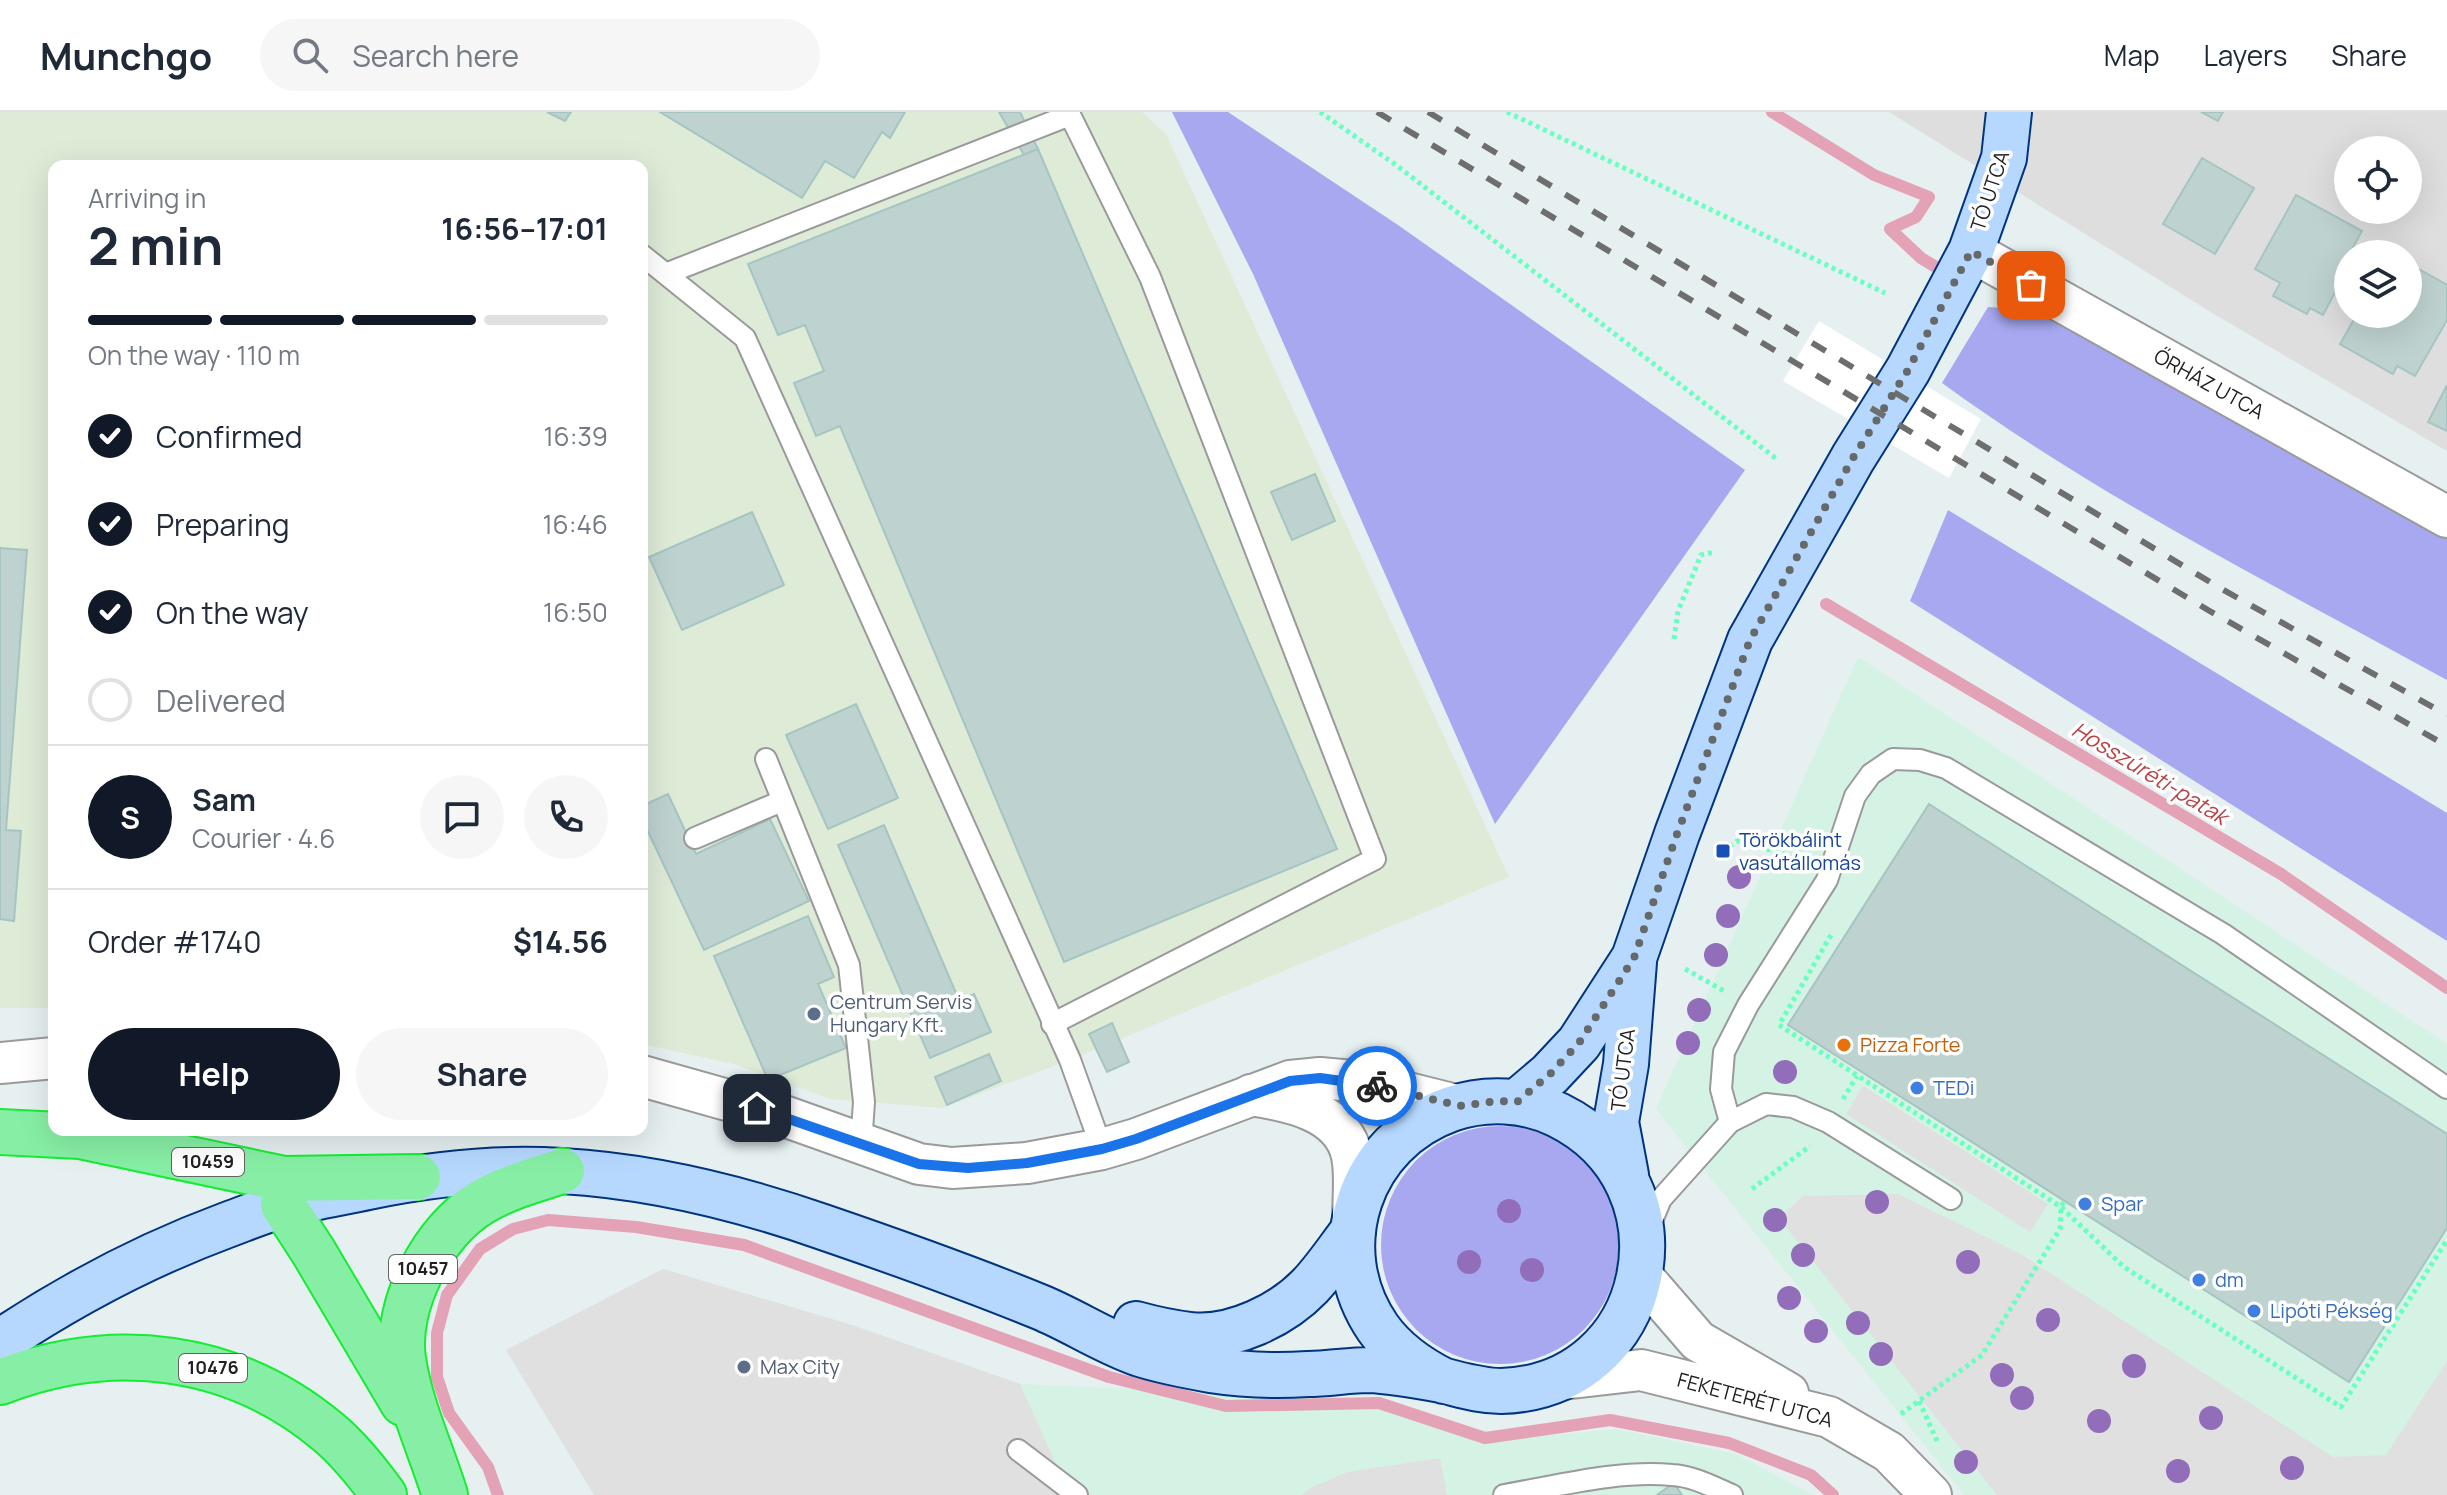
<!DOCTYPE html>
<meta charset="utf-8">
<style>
:root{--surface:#fff;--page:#f6f6f7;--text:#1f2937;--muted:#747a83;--line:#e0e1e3;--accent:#111827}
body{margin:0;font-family:Manrope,sans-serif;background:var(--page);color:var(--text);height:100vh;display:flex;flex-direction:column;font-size:30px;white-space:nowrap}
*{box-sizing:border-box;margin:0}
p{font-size:26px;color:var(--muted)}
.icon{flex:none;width:44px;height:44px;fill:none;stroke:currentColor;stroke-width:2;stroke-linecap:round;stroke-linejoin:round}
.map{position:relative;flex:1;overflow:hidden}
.side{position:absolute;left:48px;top:48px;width:600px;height:976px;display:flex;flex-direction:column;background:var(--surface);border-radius:16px;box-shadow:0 8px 32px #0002}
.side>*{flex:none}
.tools{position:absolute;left:2334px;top:24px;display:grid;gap:16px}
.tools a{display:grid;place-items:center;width:88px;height:88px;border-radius:50%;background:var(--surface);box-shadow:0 8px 32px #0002;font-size:40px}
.pin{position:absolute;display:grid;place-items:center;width:68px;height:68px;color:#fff;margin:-34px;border-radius:16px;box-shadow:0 4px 12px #0006}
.courier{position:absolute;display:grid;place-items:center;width:80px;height:80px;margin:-40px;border:6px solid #1a73e8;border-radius:50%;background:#fff;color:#222;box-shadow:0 2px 10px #0007}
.overview em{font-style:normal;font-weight:700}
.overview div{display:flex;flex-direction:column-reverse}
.overview{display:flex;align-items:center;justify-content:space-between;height:136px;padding:0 40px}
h1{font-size:52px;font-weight:700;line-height:60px}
.bar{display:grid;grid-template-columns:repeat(4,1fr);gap:12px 8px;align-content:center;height:96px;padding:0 40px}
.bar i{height:10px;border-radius:6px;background:var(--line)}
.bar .current{background:var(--accent)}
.bar p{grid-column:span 4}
.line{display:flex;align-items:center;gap:20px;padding:0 40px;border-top:2px solid var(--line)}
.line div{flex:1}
.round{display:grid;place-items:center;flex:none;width:84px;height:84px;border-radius:42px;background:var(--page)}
ol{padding:0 40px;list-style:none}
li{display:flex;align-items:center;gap:24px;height:88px}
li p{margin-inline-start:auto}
li .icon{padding:8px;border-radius:50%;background:var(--accent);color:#fff;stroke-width:4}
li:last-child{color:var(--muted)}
li i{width:44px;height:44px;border:4px solid var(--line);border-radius:50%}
.action{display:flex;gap:16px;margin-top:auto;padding:16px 40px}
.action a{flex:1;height:92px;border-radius:48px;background:var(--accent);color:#fff;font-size:32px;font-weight:700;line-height:92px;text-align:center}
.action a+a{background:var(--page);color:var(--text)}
header{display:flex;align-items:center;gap:48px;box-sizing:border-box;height:112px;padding:0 40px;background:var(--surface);border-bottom:2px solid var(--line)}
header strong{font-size:38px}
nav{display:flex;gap:44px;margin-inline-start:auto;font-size:28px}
.search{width:560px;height:72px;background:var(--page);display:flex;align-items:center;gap:20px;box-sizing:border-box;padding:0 28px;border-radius:44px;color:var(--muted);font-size:30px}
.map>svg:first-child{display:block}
</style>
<header>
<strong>Munchgo</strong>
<div class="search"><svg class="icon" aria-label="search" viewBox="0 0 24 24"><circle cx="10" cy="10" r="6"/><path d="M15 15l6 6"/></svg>Search here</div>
<nav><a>Map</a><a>Layers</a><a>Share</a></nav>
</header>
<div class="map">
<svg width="2447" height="1383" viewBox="0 0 2447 1383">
<rect width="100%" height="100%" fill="#e6f0f1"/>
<path fill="#dddedd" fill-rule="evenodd" d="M 1889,0 L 2447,0 L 2447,339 L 2214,202 ZM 2348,38 L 2408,38 L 2408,98 L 2348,98 ZM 2348,142 L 2408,142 L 2408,202 L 2348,202 Z"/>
<g fill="#d4f3e4">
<polygon points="1858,545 2447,932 2447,1383 1964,1383 1656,997"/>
<polygon points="663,1157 852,1213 1020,1272 1382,1288 1478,1330 1616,1317 1736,1342 1813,1383 594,1383 506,1238"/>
</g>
<polygon fill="#deebd7" points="0,0 1142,0 1166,22 1509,765 1070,948 942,996 830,987 734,952 642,932 642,54 54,54 54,896 0,896"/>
<g fill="#a7a8f0">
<polygon points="1172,0 1228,0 1398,113 1745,358 1495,712 1253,162"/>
<path d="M 1988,195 L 2034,198 L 2111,236 L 2447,427 L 2447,568 C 2276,474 2100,386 1942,271 Z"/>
<polygon points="1948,398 2447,701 2447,829 1910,489"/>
<circle cx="1500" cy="1133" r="119"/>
</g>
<g fill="#e0e0e0">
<polygon points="1863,974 2048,1092 2030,1120 1846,1002"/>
<polygon points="1898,1082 2021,1142 2333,1345 2386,1343 2447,1249 2447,1383 1997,1383 1779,1106 1803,1084"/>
<polygon points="663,1157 852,1213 1020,1272 1070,1383 594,1383 506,1238"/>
<polygon points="1440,1346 1447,1383 1302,1383 1312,1375 1348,1360"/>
</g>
<polygon fill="#fff" points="1819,209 1981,307 1949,366 1783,269"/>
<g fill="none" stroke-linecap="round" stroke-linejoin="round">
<g stroke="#e3a2b5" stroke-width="12">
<polyline points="1772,0 1874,63 1929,85 1916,105 1890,117 1921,146 1941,158"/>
<polyline points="1826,492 2281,762 2447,876"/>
<polyline points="498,1383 488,1355 449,1301 437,1265 437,1221 447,1183 480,1137 513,1117 548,1108 636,1115 744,1133 1109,1265 1226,1294 1379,1291 1485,1326 1610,1308 1729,1331 1811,1363 1833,1383"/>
</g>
</g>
<g fill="#bed2d0" stroke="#a6c5c2" stroke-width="2">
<polygon points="547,0 571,0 565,9"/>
<polygon points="660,0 905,0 890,26 882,20 854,66 825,49 802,86"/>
<polygon points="999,0 1020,0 1038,37 1024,43"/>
<polygon points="2201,0 2223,0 2218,9"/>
<polygon points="1038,37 1337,737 1064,850 840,314 816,324 794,271 824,259 805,213 778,223 748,152"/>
<polygon points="2202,46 2254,76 2215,142 2163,112"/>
<polygon points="2296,83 2362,119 2334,170 2339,173 2323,203 2310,196 2307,202 2273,184 2280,171 2255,157"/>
<polygon points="2408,151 2447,173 2447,208 2415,264 2397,254 2393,262 2340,232 2357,202 2408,202"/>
<polygon points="2447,273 2447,319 2428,310"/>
<polygon points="1315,362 1335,409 1292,428 1271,380"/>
<polygon points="752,400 784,473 682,518 649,445"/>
<polygon points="0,436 27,438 6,718 21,719 14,809 0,807"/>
<polygon points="856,592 898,686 828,717 786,623"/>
<polygon points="668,682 696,742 770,707 809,789 704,838 642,707 642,694"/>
<polygon points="1929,692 2447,1022 2447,1116 2349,1270 1788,913"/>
<polygon points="884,713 959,888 974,882 991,920 930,946 838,733"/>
<polygon points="808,804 834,865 818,872 846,936 768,968 714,844"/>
<polygon points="1112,911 1129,950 1107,960 1089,922"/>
<polygon points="989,942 1001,969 947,993 935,965"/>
<polygon points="1674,1371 1682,1383 1657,1383"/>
</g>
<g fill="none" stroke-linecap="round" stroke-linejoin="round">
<g stroke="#9a9a9a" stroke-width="24">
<g id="lane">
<polyline points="642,143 745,226 1070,948 1102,1037"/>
<polyline points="668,161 1070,3 1150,165 1375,747 1052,912"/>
<polyline points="766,647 849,853 864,990 861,1033"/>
<polyline points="695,726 782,689"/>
<polyline points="1730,1010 1721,977 1724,940 1748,893 1827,768 1855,684 1871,662 1893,647 1920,648 1946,656 2223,822 2447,976"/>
<polyline points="1648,1118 1661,1087 1730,1010 1766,992 1793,995 1828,1010 1951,1087"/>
<polyline points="1018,1338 1077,1383"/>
<path d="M 1504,1383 C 1558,1374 1617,1358 1672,1363 C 1693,1364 1713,1375 1732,1383"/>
</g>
</g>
<g stroke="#9a9a9a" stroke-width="44">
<g id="street">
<polyline points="1971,139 2447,405"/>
<polyline points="0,951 54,946"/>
<polyline points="642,964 784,1004 919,1052 952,1056 1027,1051 1102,1037 1136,1027 1290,969 1320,966 1364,970 1460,994"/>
<path d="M 1251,983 C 1289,989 1343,999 1352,1044 C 1356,1064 1353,1087 1353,1107"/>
<polyline points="1640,1162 1698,1229 1788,1281"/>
<polyline points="1554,1268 1641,1258 1829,1305 1889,1340 1931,1383"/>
</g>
</g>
<g stroke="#00347e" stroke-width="48">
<g id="secondary">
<polyline points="1517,990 1550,962 1579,931 1634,846 1677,722 1750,528 1853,346 1908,258 1971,139 2004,46 2009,0"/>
<polyline points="1626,1063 1616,1010 1626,952 1634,850"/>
<path d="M 1136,1212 C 1154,1217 1173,1221 1191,1223 C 1233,1227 1282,1203 1310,1174 C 1326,1157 1339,1137 1353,1119"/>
<path d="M 0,1230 C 72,1182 146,1143 227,1113 C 246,1106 265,1098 284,1093 C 312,1085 340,1081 368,1075 C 431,1062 497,1055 562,1059 C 649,1064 740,1086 823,1115 C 896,1140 969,1166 1040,1195 C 1074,1209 1105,1230 1140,1242 C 1162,1249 1188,1254 1211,1258 C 1243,1263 1276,1264 1308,1262 C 1328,1262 1349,1258 1369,1258 C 1392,1259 1419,1264 1441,1268 C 1462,1273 1480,1279 1501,1279 C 1655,1275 1696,1071 1558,1003 C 1525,987 1486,985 1451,997 C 1360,1029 1323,1136 1378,1216 C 1395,1240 1418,1256 1444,1269"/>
</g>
</g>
<g stroke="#16ec33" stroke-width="48">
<g id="highway">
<polyline points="0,1020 80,1024 284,1067 418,1065"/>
<polyline points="283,1093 313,1139 403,1291"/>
<path d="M 0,1270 C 114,1226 233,1241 327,1319 C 349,1337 367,1360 384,1383"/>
<path d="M 445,1383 C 431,1338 410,1294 403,1247 C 395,1192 434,1118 482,1090 C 507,1075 535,1068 562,1059"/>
</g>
</g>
<g stroke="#69ffc0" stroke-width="5" stroke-dasharray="4 4" stroke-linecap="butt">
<polyline points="1320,0 1396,53 1778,348"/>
<polyline points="1507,0 1885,181"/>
<polyline points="1674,527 1678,499 1701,443 1715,440"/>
<polyline points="1723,739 1737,729 1782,741 1800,752"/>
<polyline points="1831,823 1779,913 2061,1095 2124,1155 2341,1295 2447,1128"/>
<polyline points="1685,857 1724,879"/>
<polyline points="1843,987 1857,964"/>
<polyline points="1752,1077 1810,1034"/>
<polyline points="1919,1289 1938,1331"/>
<polyline points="1901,1302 1982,1243 2060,1117 2061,1095 2064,1089"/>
</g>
<use href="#lane" stroke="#fff" stroke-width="20"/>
<use href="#street" stroke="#fff" stroke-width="40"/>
<use href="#secondary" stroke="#b6d8ff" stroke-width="44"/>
<use href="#highway" stroke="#87efa5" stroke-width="44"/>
<g stroke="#6e6e6e" stroke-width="6" stroke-dasharray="16 16" stroke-linecap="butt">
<polyline points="1377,0 2208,498 2447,634"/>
<polyline points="1428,0 2220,476 2447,603"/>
</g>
</g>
<g fill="#926db9">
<circle cx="1739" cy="765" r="12"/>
<circle cx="1728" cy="804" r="12"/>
<circle cx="1716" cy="843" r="12"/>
<circle cx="1699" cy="898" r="12"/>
<circle cx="1688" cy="931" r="12"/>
<circle cx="1785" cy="960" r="12"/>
<circle cx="1877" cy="1090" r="12"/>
<circle cx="1509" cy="1099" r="12"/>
<circle cx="1775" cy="1108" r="12"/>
<circle cx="1803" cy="1143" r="12"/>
<circle cx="1469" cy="1150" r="12"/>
<circle cx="1968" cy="1150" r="12"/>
<circle cx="1532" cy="1158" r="12"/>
<circle cx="1789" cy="1186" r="12"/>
<circle cx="2048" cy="1208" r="12"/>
<circle cx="1858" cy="1211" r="12"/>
<circle cx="1816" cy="1219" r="12"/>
<circle cx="1881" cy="1242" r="12"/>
<circle cx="2134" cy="1254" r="12"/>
<circle cx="2002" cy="1263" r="12"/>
<circle cx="2022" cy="1286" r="12"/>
<circle cx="2211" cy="1306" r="12"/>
<circle cx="2099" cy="1309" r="12"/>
<circle cx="1966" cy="1350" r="12"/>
<circle cx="2292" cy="1356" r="12"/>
<circle cx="2178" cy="1359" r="12"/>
</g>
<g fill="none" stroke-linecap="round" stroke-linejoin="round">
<polyline stroke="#656969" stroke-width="8" stroke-dasharray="0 14.4" points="1377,974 1460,994 1498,989 1517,990 1550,962 1579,931 1634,846 1677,722 1750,528 1853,346 1908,258 1971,139 2031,173"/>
<polyline stroke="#1a73e8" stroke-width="10" points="757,996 919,1052 968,1056 1027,1051 1102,1037 1136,1027 1290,969 1320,966 1377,974"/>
</g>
<rect fill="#1a4fb4" stroke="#fff" stroke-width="3" x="1715" y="731" width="16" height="16" rx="4"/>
<g fill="#5c6f8a" stroke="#fff" stroke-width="3">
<circle cx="814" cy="902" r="8"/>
<circle cx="744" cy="1255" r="8"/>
</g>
<circle fill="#e8710a" stroke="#fff" stroke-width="3" cx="1844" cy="933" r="8"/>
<g fill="#3f7fe0" stroke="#fff" stroke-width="3">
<circle cx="1917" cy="976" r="8"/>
<circle cx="2085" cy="1092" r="8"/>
<circle cx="2199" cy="1168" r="8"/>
<circle cx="2254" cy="1199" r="8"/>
</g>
<g text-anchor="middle" stroke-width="7" stroke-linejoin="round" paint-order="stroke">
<g fill="#fff" stroke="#636363" stroke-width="2">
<rect x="172" y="1036" width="72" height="28" rx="6"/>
<rect x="389" y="1143" width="68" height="28" rx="6"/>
<rect x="179" y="1242" width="68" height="28" rx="6"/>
</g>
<g font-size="18" font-weight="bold" fill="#202020">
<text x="208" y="1056">10459</text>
<text x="423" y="1163">10457</text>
<text x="213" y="1262">10476</text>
</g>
<g font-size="20" fill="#202020" stroke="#fff">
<text transform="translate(1990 79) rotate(-72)" y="7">TÓ UTCA</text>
<text transform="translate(2209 272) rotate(29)" y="7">ŐRHÁZ UTCA</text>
<text transform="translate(1623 958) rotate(-83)" y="7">TÓ UTCA</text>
<text transform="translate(1755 1288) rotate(15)" y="7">FEKETERÉT UTCA</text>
</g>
<g font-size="20" fill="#164399" stroke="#fff" text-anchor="start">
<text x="1739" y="735">Törökbálint<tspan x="1739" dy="23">vasútállomás</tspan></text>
</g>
<g font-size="20" fill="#4e5e75" stroke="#fff" text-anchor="start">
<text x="830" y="897">Centrum Servis<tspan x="830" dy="23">Hungary Kft.</tspan></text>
<text x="760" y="1262">Max City</text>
</g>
<g font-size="20" fill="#c56008" stroke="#fff" text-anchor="start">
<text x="1860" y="940">Pizza Forte</text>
</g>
<g font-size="20" fill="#366cbe" stroke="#fff" text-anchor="start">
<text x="1933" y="983">TEDi</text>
<text x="2101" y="1099">Spar</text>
<text x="2215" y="1175">dm</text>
<text x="2270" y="1206">Lipóti Pékség</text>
</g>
<g font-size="22" font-style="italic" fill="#ba4245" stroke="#fff">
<text transform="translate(2150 661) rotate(31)" y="8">Hosszúréti-patak</text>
</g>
</g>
</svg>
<div class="tools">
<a><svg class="icon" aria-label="locate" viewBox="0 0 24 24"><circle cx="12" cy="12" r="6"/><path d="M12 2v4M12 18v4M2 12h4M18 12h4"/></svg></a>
<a><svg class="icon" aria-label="layers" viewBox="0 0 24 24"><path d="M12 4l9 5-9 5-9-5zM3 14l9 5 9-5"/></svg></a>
</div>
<div class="pin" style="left:2031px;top:173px;background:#ea580c"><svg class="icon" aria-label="bag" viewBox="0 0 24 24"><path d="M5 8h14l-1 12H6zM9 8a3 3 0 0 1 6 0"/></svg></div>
<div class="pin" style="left:757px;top:996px;background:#1f2937"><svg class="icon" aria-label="home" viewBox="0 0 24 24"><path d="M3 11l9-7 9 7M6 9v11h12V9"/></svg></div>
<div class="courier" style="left:1377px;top:974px"><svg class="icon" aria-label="bike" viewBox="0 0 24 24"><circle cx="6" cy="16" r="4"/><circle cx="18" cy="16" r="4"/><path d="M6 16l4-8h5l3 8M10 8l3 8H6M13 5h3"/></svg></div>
<section class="side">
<div class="overview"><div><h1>2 min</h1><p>Arriving in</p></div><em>16:56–17:01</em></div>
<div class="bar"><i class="current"></i><i class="current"></i><i class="current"></i><i></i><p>On the way · 110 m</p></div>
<ol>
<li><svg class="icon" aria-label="check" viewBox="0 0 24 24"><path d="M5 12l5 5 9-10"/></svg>Confirmed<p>16:39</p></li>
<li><svg class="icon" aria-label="check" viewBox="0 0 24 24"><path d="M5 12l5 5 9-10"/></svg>Preparing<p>16:46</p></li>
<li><svg class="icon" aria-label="check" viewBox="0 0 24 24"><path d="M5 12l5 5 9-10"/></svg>On the way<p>16:50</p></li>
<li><i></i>Delivered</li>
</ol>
<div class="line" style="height:144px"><b class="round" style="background:var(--accent);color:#fff">S</b><div><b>Sam</b><p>Courier · 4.6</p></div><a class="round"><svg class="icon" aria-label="chat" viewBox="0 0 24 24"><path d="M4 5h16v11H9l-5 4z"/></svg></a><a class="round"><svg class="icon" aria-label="phone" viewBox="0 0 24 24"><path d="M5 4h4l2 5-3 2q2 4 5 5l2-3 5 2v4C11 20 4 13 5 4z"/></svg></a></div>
<div class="line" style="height:104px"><div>Order #1740</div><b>$14.56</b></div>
<div class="action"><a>Help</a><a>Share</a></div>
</section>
</div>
